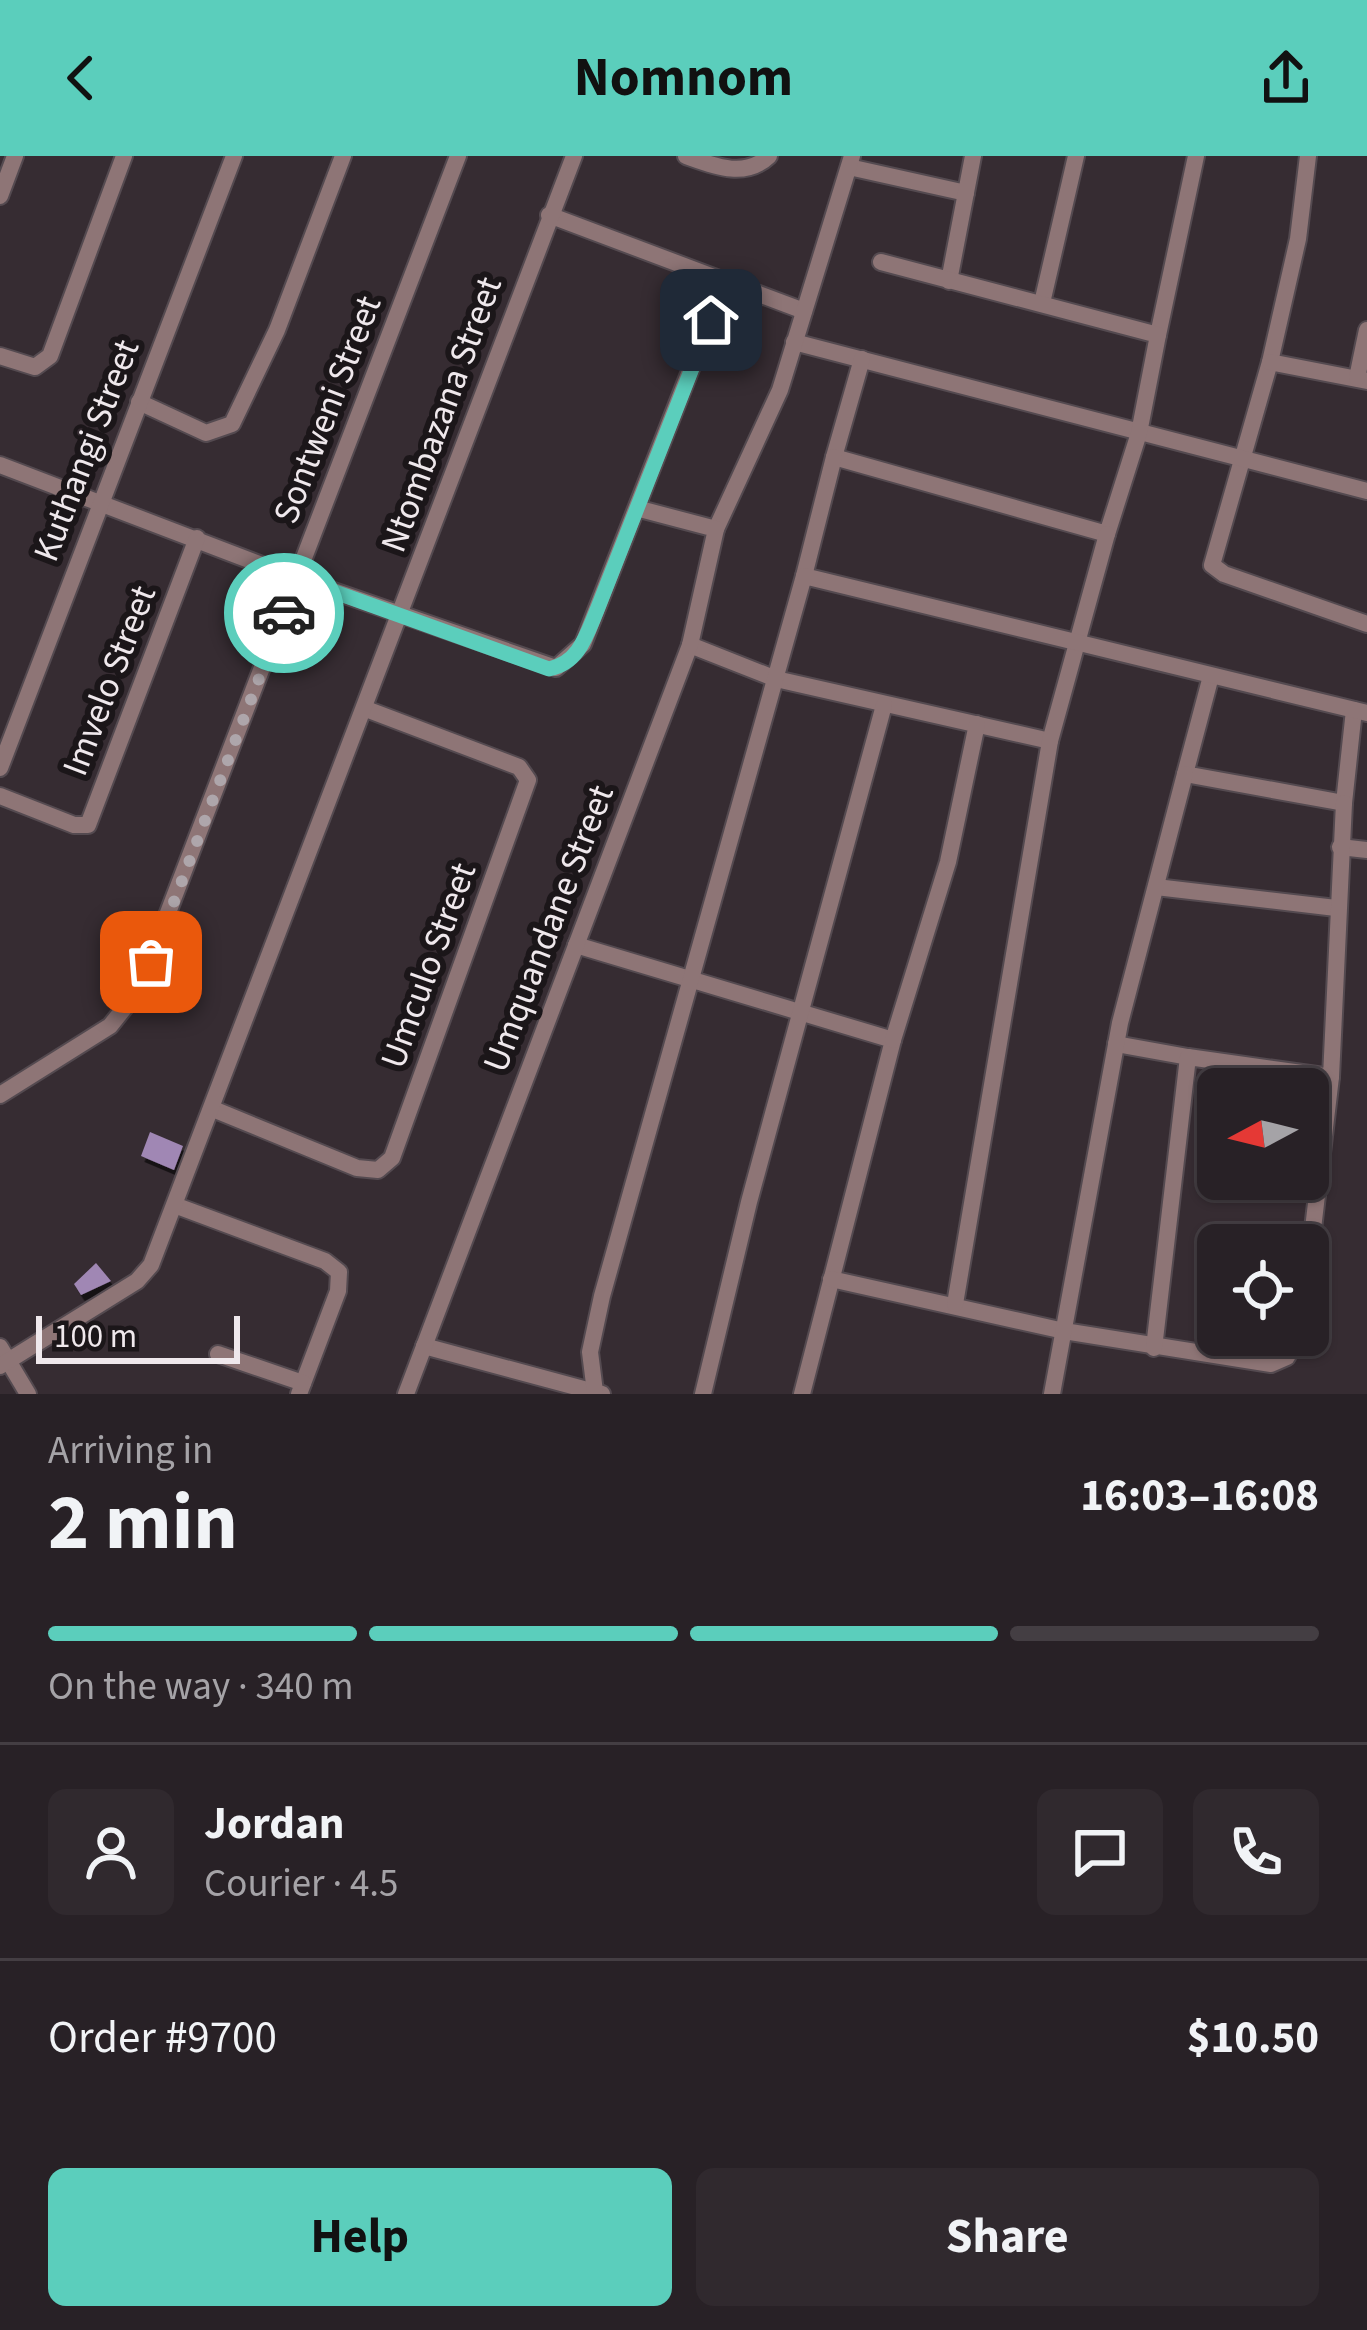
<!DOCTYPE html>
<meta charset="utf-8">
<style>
:root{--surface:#282126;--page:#30292e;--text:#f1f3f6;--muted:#a5a3a7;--line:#443e43;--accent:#5bcebc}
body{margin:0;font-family:"Source Sans 3",sans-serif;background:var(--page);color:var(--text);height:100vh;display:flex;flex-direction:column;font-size:45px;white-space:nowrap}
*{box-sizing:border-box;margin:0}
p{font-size:39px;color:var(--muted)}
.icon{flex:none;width:66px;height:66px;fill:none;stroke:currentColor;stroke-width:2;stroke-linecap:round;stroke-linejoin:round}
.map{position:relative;height:1238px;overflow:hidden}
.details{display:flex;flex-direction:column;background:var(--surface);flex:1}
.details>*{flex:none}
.needle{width:78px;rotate:263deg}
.controls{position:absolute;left:1197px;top:912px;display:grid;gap:24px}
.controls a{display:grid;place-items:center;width:132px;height:132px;border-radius:18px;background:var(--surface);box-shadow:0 3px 9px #0004,0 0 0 3px var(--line);font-size:60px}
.scale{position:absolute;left:36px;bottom:30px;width:204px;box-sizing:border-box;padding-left:12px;border:6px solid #efe8ec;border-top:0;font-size:33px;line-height:42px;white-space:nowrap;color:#efe8ec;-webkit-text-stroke:9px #1b1619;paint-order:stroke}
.pin{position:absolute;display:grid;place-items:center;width:102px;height:102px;color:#fff;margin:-51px;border-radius:24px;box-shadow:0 6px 18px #0006}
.courier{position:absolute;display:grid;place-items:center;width:120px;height:120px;margin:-60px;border:9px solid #5bcebc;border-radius:50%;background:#fff;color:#222;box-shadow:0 3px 15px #0007}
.summary em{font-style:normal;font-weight:700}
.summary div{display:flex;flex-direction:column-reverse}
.summary{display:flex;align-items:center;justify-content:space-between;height:204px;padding:0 48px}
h1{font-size:78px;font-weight:700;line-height:90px}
.bar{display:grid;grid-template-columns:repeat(4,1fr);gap:18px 12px;align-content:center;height:144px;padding:0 48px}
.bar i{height:15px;border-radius:9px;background:var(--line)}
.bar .active{background:var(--accent)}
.bar p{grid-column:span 4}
.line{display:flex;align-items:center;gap:30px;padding:0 48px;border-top:3px solid var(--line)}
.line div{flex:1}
.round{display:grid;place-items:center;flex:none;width:126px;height:126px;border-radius:18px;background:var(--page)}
.primary-button{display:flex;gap:24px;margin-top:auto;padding:24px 48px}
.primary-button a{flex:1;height:138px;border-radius:18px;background:var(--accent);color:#111;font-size:48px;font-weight:700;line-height:138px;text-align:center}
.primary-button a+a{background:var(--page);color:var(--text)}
header{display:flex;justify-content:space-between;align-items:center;height:156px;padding:0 48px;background:var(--accent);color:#111;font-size:54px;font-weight:700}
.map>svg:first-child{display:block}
</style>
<header><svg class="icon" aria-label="back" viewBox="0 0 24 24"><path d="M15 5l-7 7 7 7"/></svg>Nomnom<svg class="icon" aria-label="share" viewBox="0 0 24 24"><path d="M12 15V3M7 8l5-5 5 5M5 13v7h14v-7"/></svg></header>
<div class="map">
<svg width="1367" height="1238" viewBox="0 0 1367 1238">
<defs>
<filter id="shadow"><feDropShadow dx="3.5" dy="6" stdDeviation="0" flood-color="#0009"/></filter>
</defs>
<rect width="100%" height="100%" fill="#362c32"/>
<g fill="#a087b4" filter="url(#shadow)">
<polygon points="150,976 183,990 174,1014 141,1000"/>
<polygon points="96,1107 111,1125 81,1139 74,1128"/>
</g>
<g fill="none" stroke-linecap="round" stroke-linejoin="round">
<g stroke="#544a50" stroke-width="20">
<g id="minor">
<path d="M 686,0 C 714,10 745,23 769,0"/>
<polyline points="1308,0 1298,83 1270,206 1212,409 1224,418 1367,468"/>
<polyline points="849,11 966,37"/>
<polyline points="0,40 15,0"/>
<polyline points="549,59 804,155"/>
<polyline points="949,125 973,0"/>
<polyline points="1042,147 1076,0"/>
<polyline points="1158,179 1196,0"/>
<polyline points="794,186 1367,335"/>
<polyline points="0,200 35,211 50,200 124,0"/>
<polyline points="862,203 834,301 1107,378 1139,277 1158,179 881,106"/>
<polyline points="1270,206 1367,225"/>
<polyline points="1357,222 1367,174"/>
<polyline points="139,246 206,277 232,268 277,174 343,0"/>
<polyline points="0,309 296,422 556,512 583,488 725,126"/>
<polyline points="716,373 780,234 852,0"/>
<polyline points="804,420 834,301"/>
<polyline points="690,489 776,523 1050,585"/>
<polyline points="1211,520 1185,618 1344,647 1354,554"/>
<polyline points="0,612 234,0"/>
<polyline points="0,640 74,669 88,669 197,382"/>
<polyline points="1340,691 1367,694"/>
<polyline points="1156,731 1336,752"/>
<polyline points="576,789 893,884 802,1238"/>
<polyline points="893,884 948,706 977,568"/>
<polyline points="1116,888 1188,901"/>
<polyline points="0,939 110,870 138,835 458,0"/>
<polyline points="213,953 357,1012 378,1014 392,1002 528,624 519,611 366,553"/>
<polyline points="177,1050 325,1105 339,1116 338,1135 299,1238"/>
<polyline points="1308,1115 1331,921"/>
<polyline points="831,1123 1064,1175 1271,1208 1287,1201 1296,1179"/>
<polyline points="955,1148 1050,585 1107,378"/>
<polyline points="424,1190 602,1238"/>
<polyline points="0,1191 28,1238"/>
<polyline points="1154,1192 1188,901 1331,921 1344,647"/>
<polyline points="218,1198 303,1227"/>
<polyline points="0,1210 137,1125 151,1109 574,0"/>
<polyline points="595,1236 590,1196 602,1140 804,420 1367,557"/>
<polyline points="406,1238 690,489 716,373 640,353"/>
<polyline points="703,1238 749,1046 884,549"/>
<polyline points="1052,1238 1120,867 1185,618"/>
</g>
</g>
<use href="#minor" stroke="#8e7576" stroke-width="16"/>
</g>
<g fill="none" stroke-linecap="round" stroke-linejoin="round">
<polyline stroke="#aea6ab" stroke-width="12" stroke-dasharray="0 21.6" points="151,806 284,457"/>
<path stroke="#5bcebc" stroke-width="15" d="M 284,457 L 296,422 L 549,513 C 579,507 586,480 597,454 L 711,164"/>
</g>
<g text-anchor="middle" stroke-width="12" stroke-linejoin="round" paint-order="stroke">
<g font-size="36" fill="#efe8ec" stroke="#1b1619">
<text transform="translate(326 253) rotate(-69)" y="13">Sontweni Street</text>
<text transform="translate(440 258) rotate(-70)" y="13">Ntombazana Street</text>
<text transform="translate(85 294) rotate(-69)" y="13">Kuthangi Street</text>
<text transform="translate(108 524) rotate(-69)" y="13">Imvelo Street</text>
<text transform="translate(547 772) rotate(-69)" y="13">Umquandane Street</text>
<text transform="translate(427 809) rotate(-70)" y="13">Umculo Street</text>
</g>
</g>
</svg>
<div class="controls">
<a><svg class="needle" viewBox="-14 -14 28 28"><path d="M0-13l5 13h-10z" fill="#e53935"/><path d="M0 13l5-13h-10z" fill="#a5a3a7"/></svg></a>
<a><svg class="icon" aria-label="locate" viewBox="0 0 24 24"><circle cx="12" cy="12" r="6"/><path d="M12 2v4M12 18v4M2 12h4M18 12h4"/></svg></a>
</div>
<div class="scale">100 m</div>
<div class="pin" style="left:151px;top:806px;background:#ea580c"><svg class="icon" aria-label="bag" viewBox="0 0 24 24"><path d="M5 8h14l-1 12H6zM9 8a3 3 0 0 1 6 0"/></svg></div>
<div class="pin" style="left:711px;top:164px;background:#1f2937"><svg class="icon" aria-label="home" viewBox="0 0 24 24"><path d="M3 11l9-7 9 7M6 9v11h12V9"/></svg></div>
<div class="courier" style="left:284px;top:457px"><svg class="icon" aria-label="car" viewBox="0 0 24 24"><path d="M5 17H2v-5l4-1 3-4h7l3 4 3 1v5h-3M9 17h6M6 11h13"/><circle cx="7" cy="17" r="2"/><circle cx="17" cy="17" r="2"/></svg></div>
</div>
<section class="details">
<div class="summary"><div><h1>2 min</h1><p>Arriving in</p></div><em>16:03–16:08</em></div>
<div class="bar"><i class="active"></i><i class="active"></i><i class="active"></i><i></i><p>On the way · 340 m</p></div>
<div class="line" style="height:216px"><a class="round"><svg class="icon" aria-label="person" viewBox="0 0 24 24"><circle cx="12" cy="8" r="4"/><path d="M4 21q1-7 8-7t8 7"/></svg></a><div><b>Jordan</b><p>Courier · 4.5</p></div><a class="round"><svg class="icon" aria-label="chat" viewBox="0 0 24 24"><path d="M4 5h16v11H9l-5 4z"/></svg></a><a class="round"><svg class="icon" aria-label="phone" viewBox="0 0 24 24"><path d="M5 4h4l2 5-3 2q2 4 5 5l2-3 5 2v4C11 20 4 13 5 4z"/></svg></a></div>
<div class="line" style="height:156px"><div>Order #9700</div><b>$10.50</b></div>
<div class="primary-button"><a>Help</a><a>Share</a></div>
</section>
